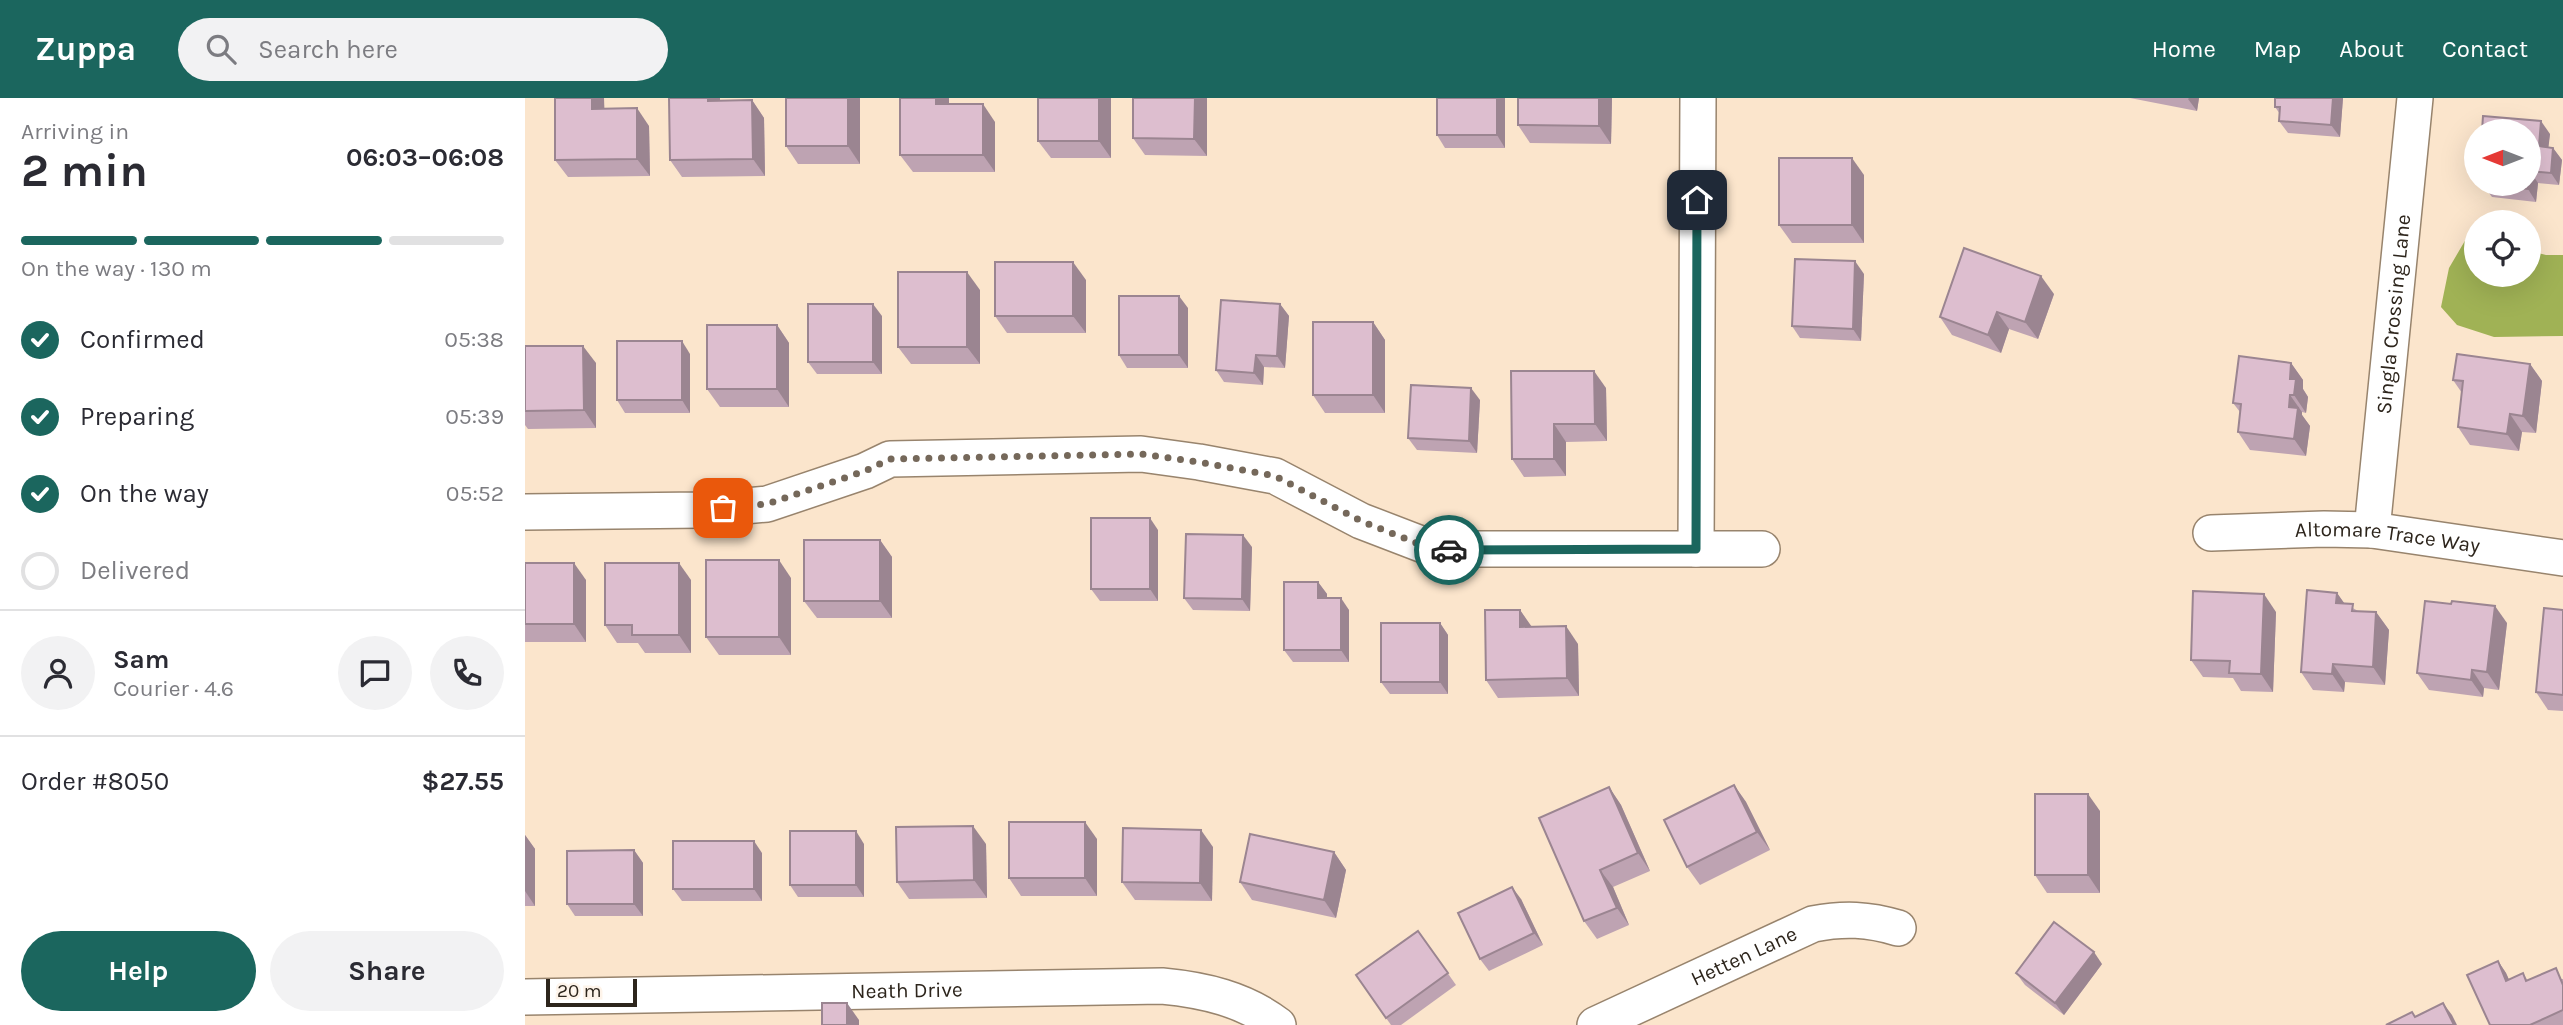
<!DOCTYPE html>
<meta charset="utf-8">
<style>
:root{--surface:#fff;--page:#f2f2f3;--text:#2b2b33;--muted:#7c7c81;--line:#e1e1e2;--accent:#1b665e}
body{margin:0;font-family:Karla,sans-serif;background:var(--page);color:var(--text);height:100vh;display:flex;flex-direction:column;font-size:26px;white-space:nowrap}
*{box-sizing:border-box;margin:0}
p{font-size:23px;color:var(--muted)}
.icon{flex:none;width:38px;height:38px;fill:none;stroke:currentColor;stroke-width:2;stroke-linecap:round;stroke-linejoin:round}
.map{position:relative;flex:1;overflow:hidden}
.panel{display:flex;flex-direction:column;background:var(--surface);width:525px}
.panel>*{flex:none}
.needle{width:46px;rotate:270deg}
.controls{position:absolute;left:1939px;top:21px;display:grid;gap:14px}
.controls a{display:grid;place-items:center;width:77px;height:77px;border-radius:50%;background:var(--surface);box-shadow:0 7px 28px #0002;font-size:35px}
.scale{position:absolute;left:21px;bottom:18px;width:91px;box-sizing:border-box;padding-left:7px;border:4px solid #2d251c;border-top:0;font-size:19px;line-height:24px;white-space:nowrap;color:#2d251c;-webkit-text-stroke:5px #fef4ea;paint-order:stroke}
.pin{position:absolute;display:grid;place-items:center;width:60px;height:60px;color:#fff;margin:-30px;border-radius:14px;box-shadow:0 4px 10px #0006}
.courier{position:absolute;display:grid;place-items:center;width:70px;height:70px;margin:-35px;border:5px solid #1b665e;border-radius:50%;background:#fff;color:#222;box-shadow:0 2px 9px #0007}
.summary em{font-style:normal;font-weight:700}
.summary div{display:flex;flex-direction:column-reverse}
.summary{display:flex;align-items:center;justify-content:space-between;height:119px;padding:0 21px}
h1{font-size:46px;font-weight:700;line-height:52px}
.bar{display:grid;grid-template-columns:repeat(4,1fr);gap:10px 7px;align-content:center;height:84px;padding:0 21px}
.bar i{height:9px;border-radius:5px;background:var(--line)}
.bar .current{background:var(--accent)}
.bar p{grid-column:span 4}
.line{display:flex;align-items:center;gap:18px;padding:0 21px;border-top:2px solid var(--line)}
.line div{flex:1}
.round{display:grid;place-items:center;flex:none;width:74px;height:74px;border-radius:37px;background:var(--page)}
ol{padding:0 21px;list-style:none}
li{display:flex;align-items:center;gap:21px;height:77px}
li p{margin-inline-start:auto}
li .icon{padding:7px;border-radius:50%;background:var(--accent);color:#fff;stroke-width:4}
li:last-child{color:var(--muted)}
li i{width:38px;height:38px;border:4px solid var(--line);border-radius:50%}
.button{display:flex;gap:14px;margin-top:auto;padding:14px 21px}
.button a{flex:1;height:80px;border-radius:42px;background:var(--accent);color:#fff;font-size:28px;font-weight:700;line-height:80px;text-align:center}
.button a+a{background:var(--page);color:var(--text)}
header{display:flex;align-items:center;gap:42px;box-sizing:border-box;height:98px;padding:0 35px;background:var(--accent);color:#fff}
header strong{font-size:33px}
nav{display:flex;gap:38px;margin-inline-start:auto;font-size:24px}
.search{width:490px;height:63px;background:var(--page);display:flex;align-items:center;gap:18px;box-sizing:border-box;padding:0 24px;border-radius:38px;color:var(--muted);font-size:26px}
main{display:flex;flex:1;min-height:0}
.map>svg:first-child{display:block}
</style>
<header>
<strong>Zuppa</strong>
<div class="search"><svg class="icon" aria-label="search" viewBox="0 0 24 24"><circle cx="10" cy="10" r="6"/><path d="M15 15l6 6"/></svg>Search here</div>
<nav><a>Home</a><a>Map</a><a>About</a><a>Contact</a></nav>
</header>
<main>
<section class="panel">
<div class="summary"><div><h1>2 min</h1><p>Arriving in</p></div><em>06:03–06:08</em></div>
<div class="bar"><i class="current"></i><i class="current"></i><i class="current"></i><i></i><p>On the way · 130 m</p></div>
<ol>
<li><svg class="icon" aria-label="check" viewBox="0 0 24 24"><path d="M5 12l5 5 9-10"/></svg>Confirmed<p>05:38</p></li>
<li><svg class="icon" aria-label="check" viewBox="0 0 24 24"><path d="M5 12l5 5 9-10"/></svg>Preparing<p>05:39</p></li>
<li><svg class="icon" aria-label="check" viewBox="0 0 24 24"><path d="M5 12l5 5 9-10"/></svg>On the way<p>05:52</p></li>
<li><i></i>Delivered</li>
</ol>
<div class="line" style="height:126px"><a class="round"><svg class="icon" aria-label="person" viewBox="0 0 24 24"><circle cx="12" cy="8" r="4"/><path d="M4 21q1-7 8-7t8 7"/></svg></a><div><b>Sam</b><p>Courier · 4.6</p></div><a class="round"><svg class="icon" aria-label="chat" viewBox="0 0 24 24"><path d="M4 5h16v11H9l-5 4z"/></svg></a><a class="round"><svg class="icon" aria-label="phone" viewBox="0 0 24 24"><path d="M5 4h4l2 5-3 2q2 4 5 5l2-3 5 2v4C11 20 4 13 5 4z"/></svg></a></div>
<div class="line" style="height:91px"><div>Order #8050</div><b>$27.55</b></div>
<div class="button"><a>Help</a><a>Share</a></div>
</section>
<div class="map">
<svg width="2038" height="927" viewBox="0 0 2038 927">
<rect width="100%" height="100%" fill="#fbe5cc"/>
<polygon fill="#a0b255" points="1941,141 1951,143 1951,177 2004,177 2004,153 2021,157 2038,157 2038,238 1969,239 1932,227 1916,209 1924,170"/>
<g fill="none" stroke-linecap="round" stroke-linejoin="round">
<g stroke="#98846d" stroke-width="38">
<g id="minor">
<polyline points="0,414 177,412 242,406 340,373 365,361 616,356 674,364 750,378 836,423 909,451 1237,451"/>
<path id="s1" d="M 1847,432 L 1890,0"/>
<path id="s2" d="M 1686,435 L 1799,431 L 1847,432 L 2038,460"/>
<polyline points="1171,451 1173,0"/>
<path id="s3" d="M 0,899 L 637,888 C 679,892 719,901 753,927"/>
<path id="s4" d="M 1070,927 L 1288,826 C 1319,820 1343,821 1373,830"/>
</g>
</g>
<use href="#minor" stroke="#fff" stroke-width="35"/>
</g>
<g fill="#bea3b2">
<polygon points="30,0 79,0 79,11 124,28 125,78 43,79 30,62"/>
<polygon points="144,0 195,0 195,3 227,2 239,20 240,78 157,79 145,62"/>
<polygon points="335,0 335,66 273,66 261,48"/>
<polygon points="424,0 424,6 470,24 470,74 388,74 375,57"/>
<polygon points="586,0 586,60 526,60 513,43"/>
<polygon points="682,0 682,58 620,57 608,40"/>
<polygon points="980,0 980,50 920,50 912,37"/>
<polygon points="993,0 1087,0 1086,46 1005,45 993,27"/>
<polygon points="1605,0 1674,0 1672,13"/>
<polygon points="1750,0 1818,0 1815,39 1763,35 1754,23 1755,16 1750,9"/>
<polygon points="2004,33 2025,36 2023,50 2028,50 2037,62 2034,87 2013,85 2011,104 1967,99 1958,87"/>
<polygon points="1339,77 1339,145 1267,145 1254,127"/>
<polygon points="1339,176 1336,243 1275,240 1267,228"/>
<polygon points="561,182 561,235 482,235 470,218"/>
<polygon points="455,192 455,266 386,266 373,249"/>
<polygon points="1529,196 1513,241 1484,231 1476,255 1427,237 1415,219"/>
<polygon points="755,206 764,218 760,270 739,269 738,287 699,284 691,272"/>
<polygon points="663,210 663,270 602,270 594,257"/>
<polygon points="357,218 357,276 292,276 283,264"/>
<polygon points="848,224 860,242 860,315 800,315 788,297"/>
<polygon points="252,227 264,245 264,309 195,309 182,291"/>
<polygon points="0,248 71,265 71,330 3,331 0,327"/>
<polygon points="165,256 165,315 100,315 92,302"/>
<polygon points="1766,265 1778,282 1778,291 1783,299 1781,315 1777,314 1777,317 1785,328 1781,358 1725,352 1713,334 1715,314 1708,305"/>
<polygon points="2005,266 2017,283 2011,335 1997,334 1994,353 1945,347 1933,329 1937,295 1928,282"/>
<polygon points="986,273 1081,290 1082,343 1041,344 1041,378 999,379 987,361"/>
<polygon points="955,302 952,355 892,352 883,340"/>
<polygon points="633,432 633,503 575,503 566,491"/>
<polygon points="355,442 367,459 367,520 292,520 279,503"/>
<polygon points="727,449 725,513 668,512 659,500"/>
<polygon points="0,465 61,482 61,544 0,544"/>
<polygon points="266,480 266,557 194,557 181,539"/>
<polygon points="166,482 166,555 120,555 113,545 92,545 80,527"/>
<polygon points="793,484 802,496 802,500 824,512 824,564 768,564 759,552"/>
<polygon points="1812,495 1819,505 1833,513 1851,514 1864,532 1860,587 1820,584 1819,594 1788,592 1776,574"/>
<polygon points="995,512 1006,529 1053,546 1054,598 973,600 961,582"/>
<polygon points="2038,512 2038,613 2023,612 2011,594"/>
<polygon points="1751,514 1748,594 1716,593 1708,580 1678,579 1666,562"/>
<polygon points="915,525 923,537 923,596 865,596 856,584"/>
<polygon points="1982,525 1974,592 1959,590 1958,599 1904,592 1892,575"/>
<polygon points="1209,687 1221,704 1245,752 1175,787 1162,769"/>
<polygon points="1084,689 1096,707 1125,773 1088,789 1104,827 1072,841 1059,823"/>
<polygon points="1575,713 1575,795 1522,795 1510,777"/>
<polygon points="0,737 10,751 10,808 0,808"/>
<polygon points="572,741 572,798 496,798 484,780"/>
<polygon points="339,746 339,799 273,799 265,787"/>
<polygon points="461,746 462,800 384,801 372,784"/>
<polygon points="688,749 687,803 610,802 597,784"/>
<polygon points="109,752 118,765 118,818 50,818 42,806"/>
<polygon points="809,754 821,772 811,820 727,802 715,784"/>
<polygon points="237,755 237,803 157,803 148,791"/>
<polygon points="996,801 1018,847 964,873 955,861"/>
<polygon points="893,833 931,887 876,927 866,927 831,877"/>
<polygon points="1973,863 1981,875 1984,882 1998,875 2003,883 2038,881 2038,927 1965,927"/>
<polygon points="1577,866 1539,917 1500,887 1491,875"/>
</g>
<g fill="#9b8591">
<polygon points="67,0 79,0 80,28 67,11"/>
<polygon points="183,0 195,0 195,20 183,3"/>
<polygon points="323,0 335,0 335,66 323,48"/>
<polygon points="411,0 424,0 424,24 411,6"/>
<polygon points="574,0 586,0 586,60 574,43"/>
<polygon points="670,0 682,0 682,58 669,41"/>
<polygon points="972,0 980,0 980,50 972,37"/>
<polygon points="1074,0 1087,0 1086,46 1074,28"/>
<polygon points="1664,0 1674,0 1672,13 1663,1"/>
<polygon points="1808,0 1818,0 1815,39 1806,27"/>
<polygon points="227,2 239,20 240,78 228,61"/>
<polygon points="458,6 470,24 470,74 458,57"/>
<polygon points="112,10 124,28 125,78 112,61"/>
<polygon points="2016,23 2025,36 2022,61 2014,48"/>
<polygon points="2028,50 2037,62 2034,87 2026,75"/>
<polygon points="1327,60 1339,77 1339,145 1327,127"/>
<polygon points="2005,73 2013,85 2011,104 2003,91"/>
<polygon points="1330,163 1339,176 1336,243 1328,231"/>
<polygon points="548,164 561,182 561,235 548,218"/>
<polygon points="442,174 455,192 455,266 442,249"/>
<polygon points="1516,178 1529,196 1513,241 1500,224"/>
<polygon points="654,198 663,210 663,270 654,257"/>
<polygon points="348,206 357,218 357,276 348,264"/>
<polygon points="755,206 764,218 760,270 752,258"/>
<polygon points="1472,214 1484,231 1476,255 1463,237"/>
<polygon points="848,224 860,242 860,315 848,297"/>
<polygon points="252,227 264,245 264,309 252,291"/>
<polygon points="157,243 165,256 165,315 157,302"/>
<polygon points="58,248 71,265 71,330 59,312"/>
<polygon points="731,257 739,269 738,287 729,275"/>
<polygon points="1766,265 1778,282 1778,291 1783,299 1781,315 1769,297 1765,281"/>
<polygon points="2005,266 2017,283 2011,335 1998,318"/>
<polygon points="1069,273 1081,290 1082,343 1070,326"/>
<polygon points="946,290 955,302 952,355 944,343"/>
<polygon points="1765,297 1777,314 1777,317 1785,328 1781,358 1769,341 1764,309"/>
<polygon points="1985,316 1997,334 1994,353 1982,336"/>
<polygon points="1029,326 1041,344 1041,378 1029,361"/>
<polygon points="625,420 633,432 633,503 625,491"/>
<polygon points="718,437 727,449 725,513 717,501"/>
<polygon points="355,442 367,459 367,520 355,503"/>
<polygon points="254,462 266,480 266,557 254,539"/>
<polygon points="49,465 61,482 61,544 49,526"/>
<polygon points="154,465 166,482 166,555 154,537"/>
<polygon points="793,484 802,496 802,512 793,500"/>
<polygon points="1812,495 1824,512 1811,505"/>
<polygon points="1739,496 1751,514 1748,594 1736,576"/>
<polygon points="816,500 824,512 824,564 816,552"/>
<polygon points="1970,508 1982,525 1974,592 1962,574"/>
<polygon points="995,512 1007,529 995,529"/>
<polygon points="1851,514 1864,532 1860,587 1848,569"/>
<polygon points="915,525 923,537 923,596 915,584"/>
<polygon points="1041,528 1053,546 1054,598 1042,580"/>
<polygon points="1808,566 1820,584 1819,594 1807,576"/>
<polygon points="1947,572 1959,590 1958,599 1946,582"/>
<polygon points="1209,687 1221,704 1245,752 1232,734"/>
<polygon points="1084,689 1096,707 1125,773 1113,755"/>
<polygon points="1563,696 1575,713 1575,795 1563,777"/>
<polygon points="560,724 572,741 572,798 560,780"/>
<polygon points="448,728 461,746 462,800 449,782"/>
<polygon points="676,732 688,749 687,803 675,785"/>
<polygon points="331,733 339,746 339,799 331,787"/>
<polygon points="0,737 10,751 10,808 0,793"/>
<polygon points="229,743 237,755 237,803 229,791"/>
<polygon points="109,752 118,765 118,818 109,806"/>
<polygon points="809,754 821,772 811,820 799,802"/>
<polygon points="1075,772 1088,789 1104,827 1092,810"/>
<polygon points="987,789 996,801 1018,847 1009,835"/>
<polygon points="1569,854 1577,866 1539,917 1530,905"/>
<polygon points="1973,863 1981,875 1990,895 1981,883"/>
<polygon points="322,905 334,922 334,927 322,927"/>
<polygon points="1918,905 1927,917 1932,927 1929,927"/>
</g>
<g fill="#ddbecf" stroke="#9b8591" stroke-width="2">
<polygon points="30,0 67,0 67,11 112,10 112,61 30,62"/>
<polygon points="144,0 183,0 183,3 227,2 228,61 145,62"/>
<rect x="261" y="0" width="62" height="48"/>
<polygon points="375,0 411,0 411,6 458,6 458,57 375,57"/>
<rect x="513" y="0" width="61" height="43"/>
<polygon points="608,0 670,0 669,41 608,40"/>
<rect x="912" y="0" width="60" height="37"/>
<polygon points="993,0 1074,0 1074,28 993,27"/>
<polygon points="1750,0 1808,0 1806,27 1754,23 1755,9 1750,9"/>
<polygon points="1958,18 2016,23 2014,48 2028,50 2026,75 2005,73 2004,81 2004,33 1957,33"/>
<rect x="1254" y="60" width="73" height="67"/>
<polygon points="1958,86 2003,86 2003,91 1958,87"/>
<polygon points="1439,150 1516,178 1500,224 1472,214 1463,237 1415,219"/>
<polygon points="1270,161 1330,163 1328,231 1267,228"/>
<rect x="470" y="164" width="78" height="54"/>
<rect x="373" y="174" width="69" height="75"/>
<rect x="594" y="198" width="60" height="59"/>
<polygon points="696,202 755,206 752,258 731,257 729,275 691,272"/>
<rect x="283" y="206" width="65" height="58"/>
<rect x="788" y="224" width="60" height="73"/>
<rect x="182" y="227" width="70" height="64"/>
<rect x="92" y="243" width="65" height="59"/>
<polygon points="0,248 58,248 59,312 0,313"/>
<polygon points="1932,256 2005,266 1998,318 1985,316 1982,336 1933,329 1938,283 1928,282"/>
<polygon points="1714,258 1766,265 1765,281 1771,281 1769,297 1765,297 1764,309 1773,310 1769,341 1713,334 1716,306 1708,305"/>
<polygon points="986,273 1069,273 1070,326 1029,326 1029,361 987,361"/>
<polygon points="886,287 946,290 944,343 883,340"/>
<rect x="566" y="420" width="59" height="71"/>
<polygon points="661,436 718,437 717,501 659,500"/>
<rect x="279" y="442" width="76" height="61"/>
<rect x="181" y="462" width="73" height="77"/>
<rect x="0" y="465" width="49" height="61"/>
<polygon points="80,465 154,465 154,537 107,537 107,527 80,527"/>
<polygon points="759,484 793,484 793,500 816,500 816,552 759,552"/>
<polygon points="1782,492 1812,495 1811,505 1828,506 1827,513 1851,514 1848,569 1808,566 1807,576 1776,574"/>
<polygon points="1668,493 1739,496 1736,576 1704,575 1705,563 1666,562"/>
<polygon points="1900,503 1926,506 1927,503 1970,508 1962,574 1947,572 1946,582 1892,575"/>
<polygon points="2019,510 2038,512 2038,597 2011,594"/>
<polygon points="960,512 995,512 995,529 1041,528 1042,580 961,582"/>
<rect x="856" y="525" width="59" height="59"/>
<polygon points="1209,687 1232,734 1162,769 1139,722"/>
<polygon points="1084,689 1113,755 1075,772 1092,810 1059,823 1014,720"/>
<rect x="1510" y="696" width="53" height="81"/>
<rect x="484" y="724" width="76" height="56"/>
<polygon points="448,728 449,782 372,784 371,729"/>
<polygon points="598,730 676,732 675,785 597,784"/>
<rect x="265" y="733" width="66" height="54"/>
<polygon points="725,736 809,754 799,802 715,784"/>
<rect x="148" y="743" width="81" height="48"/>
<polygon points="109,752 109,806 42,806 42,753"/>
<polygon points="987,789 1009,835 955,861 933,815"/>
<polygon points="1529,824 1569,854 1530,905 1491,875"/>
<polygon points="893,833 923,875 861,920 831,877"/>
<polygon points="1973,863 1981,883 1998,875 2001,883 2031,870 2038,887 2038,912 2005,927 1965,927 1942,877"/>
<rect x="297" y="905" width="25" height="22"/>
<polygon points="1918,905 1929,927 1861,927 1887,914 1890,919"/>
</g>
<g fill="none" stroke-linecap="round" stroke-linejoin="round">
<polyline stroke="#75685a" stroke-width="7" stroke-dasharray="0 12.6" points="198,410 242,406 340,373 365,361 616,356 674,364 750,378 836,423 909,452 924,452"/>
<polyline stroke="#1b665e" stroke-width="9" points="924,452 1171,451 1172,102"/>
</g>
<g text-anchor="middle" stroke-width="5" stroke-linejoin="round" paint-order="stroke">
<g font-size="21" fill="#2d251c" stroke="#fef4ea">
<text dy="7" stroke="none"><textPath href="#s1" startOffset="217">Singla Crossing Lane</textPath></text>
<text dy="7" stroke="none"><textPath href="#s2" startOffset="177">Altomare Trace Way</textPath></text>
<text dy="7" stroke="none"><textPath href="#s4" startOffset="164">Hetten Lane</textPath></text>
<text dy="7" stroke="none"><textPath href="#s3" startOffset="382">Neath Drive</textPath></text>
</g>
</g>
</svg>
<div class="controls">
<a><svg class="needle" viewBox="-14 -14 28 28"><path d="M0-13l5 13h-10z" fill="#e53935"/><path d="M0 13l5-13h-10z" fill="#7c7c81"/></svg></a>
<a><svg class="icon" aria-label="locate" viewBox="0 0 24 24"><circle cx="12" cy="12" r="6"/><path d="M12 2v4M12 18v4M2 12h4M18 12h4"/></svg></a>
</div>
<div class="scale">20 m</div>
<div class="pin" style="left:198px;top:410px;background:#ea580c"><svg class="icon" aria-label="bag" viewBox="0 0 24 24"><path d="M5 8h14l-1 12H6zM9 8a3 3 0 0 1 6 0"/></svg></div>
<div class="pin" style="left:1172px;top:102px;background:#1f2937"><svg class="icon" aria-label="home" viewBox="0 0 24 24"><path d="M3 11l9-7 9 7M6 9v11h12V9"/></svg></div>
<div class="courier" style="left:924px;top:452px"><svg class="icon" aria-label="car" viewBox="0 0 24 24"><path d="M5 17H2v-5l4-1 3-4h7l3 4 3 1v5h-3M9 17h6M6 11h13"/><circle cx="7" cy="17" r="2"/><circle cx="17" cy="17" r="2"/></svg></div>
</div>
</main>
